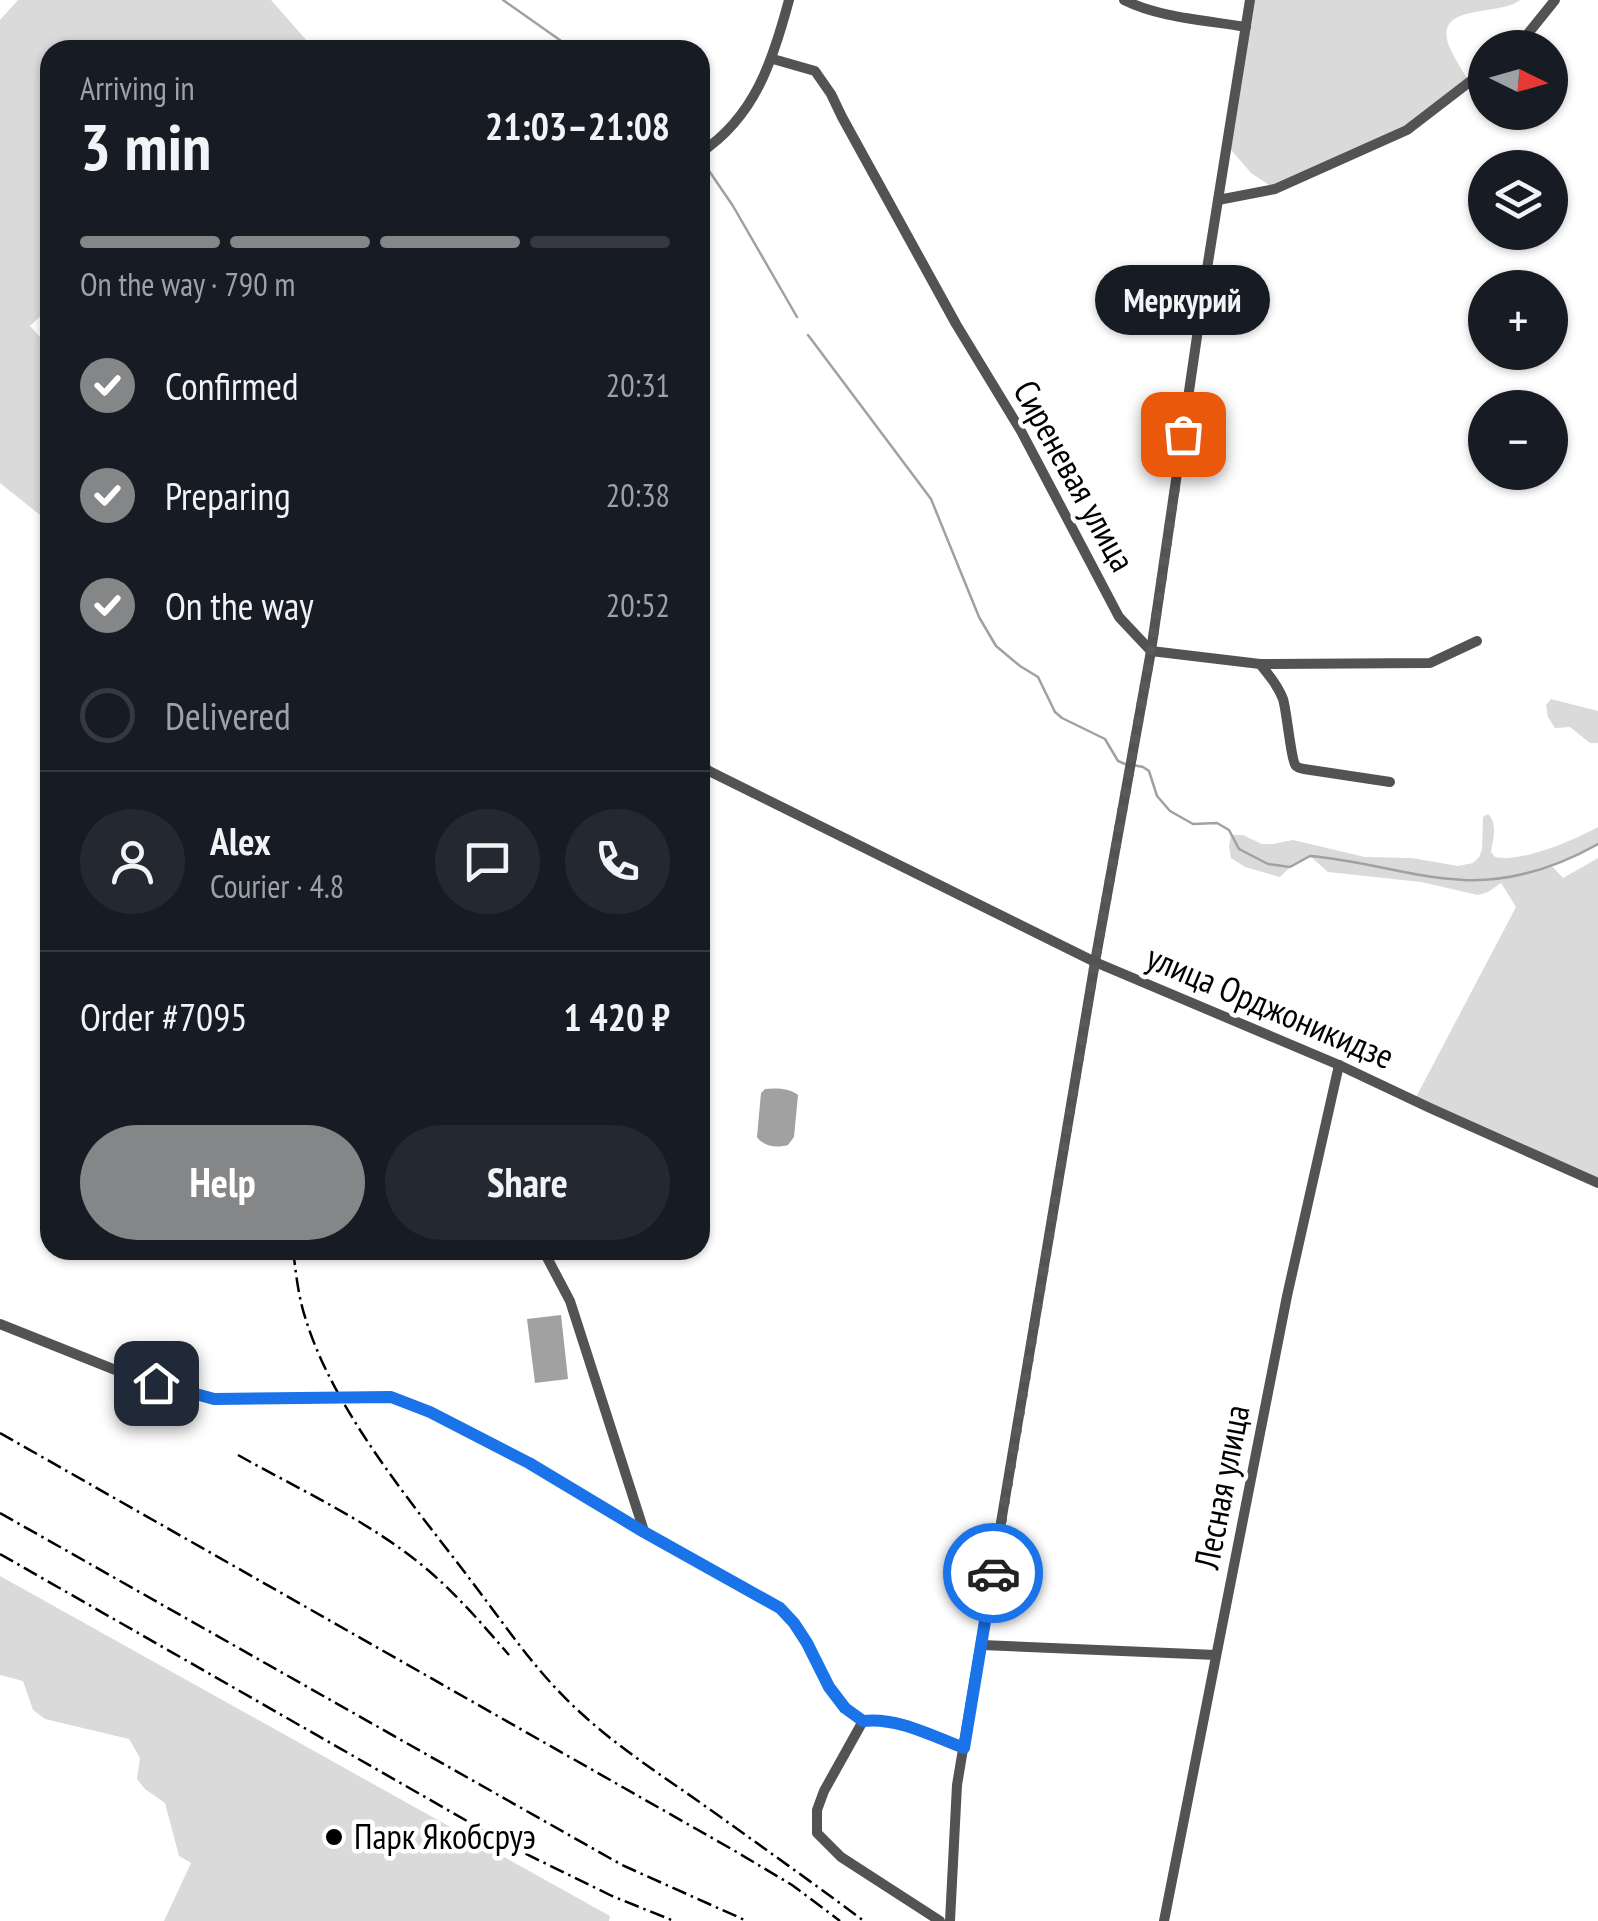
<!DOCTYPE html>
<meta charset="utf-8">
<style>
:root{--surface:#171b24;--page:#242831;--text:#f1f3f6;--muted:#9ea1a6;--line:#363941;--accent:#858687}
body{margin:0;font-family:"PT Sans Narrow",sans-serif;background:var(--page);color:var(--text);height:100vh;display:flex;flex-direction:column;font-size:38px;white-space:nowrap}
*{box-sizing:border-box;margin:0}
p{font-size:32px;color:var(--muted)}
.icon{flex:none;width:55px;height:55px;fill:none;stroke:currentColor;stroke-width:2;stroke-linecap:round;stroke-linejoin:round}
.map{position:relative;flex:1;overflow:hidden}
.drawer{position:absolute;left:40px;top:40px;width:670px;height:1220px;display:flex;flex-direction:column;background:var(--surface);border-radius:30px;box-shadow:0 2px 8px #0004}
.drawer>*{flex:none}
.needle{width:65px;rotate:95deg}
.fabs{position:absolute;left:1468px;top:30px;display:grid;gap:20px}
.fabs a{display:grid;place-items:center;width:100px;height:100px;border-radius:50%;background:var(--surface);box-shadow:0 2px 8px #0004;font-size:50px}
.pin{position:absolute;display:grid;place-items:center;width:85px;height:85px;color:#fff;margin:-42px;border-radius:20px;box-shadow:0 5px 15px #0006}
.courier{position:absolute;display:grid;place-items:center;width:100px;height:100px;margin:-50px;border:8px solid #1a73e8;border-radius:50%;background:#fff;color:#222;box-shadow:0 2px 12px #0007}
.bubble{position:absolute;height:70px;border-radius:35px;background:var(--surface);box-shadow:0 2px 8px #0004;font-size:32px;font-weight:600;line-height:70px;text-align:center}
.headline em{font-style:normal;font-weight:600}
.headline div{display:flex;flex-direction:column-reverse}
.headline{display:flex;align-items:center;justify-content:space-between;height:170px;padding:0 40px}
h1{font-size:65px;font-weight:600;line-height:75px}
.bar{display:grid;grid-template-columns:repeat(4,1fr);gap:15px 10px;align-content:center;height:120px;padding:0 40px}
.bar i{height:12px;border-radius:8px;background:var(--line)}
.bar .selected{background:var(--accent)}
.bar p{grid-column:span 4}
.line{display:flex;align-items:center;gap:25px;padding:0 40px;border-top:2px solid var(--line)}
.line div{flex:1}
.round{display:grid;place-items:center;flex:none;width:105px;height:105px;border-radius:52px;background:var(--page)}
ol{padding:0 40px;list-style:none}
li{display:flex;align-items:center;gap:30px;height:110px}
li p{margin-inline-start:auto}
li .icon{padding:10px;border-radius:50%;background:var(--accent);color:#fff;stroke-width:4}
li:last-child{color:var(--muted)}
li i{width:55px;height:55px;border:5px solid var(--line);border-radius:50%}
.action{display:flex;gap:20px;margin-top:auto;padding:20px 40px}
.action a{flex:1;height:115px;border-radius:60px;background:var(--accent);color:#fff;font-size:40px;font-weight:600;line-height:115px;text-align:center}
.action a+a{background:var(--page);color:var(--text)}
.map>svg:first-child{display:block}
</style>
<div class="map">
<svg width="1598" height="1921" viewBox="0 0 1598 1921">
<rect width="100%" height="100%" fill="#fff"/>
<g fill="#dadada">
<polygon points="18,0 271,0 315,50 50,50 50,307 30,326 50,348 50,523 0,483 0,20"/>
<path d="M 1250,0 L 1520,0 C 1500,17 1433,2 1449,46 C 1453,56 1463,71 1469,82 L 1407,130 L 1275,189 L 1251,173 L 1227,145 Z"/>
<polygon points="1551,699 1598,711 1598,743 1590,743 1570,727 1555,728 1548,717 1546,705"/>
<path d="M 1488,814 C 1498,824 1493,839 1491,852 L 1495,857 C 1522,863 1574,840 1598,827 L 1598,844 L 1552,866 L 1563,878 L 1598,858 L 1598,1183 L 1414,1101 L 1516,907 L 1501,883 L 1488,892 L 1478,895 L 1421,882 L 1328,872 L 1310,856 L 1290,867 L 1280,877 L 1245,867 L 1231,858 L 1229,846 L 1231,835 L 1243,835 L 1262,844 L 1273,844 L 1293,840 L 1365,857 L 1412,858 L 1458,866 L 1473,863 L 1479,857 L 1482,850 L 1483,817 Z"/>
<polygon points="0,1576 610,1916 609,1921 164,1921 191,1863 179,1856 165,1803 145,1789 137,1779 140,1758 129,1739 45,1719 33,1710 23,1681 0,1675"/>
</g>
<g fill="#a1a1a1">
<path d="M 765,1089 C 776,1088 789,1088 798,1095 L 794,1137 L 788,1145 C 777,1148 764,1147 757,1137 L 761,1093 Z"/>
<polygon points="561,1315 568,1379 535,1383 527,1319"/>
</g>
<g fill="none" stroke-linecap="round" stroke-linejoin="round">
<g stroke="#a1a1a1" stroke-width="2.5">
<polyline points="503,0 574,50"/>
<polyline points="701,159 733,206 797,317"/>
<polyline points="808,335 931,499 979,617 996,646 1020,666 1038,677 1055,712 1062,718 1105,739 1118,761 1125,764"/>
<path d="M 1133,765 L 1143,767 L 1149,771 L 1157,796 L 1170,811 L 1193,824 L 1217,823 L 1229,830 L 1239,849 L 1268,864 L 1290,867 L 1310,856 C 1362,860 1413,878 1464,880 C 1513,882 1557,867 1598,844"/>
</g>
<g stroke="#535353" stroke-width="10">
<path d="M 1124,0 C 1160,18 1206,20 1246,27"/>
<polyline points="1514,48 1522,41 1555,0"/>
<polyline points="773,59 815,71 831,94 842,117 956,324 1021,431 1119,617 1151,651 1260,664 1430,663 1477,641"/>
<path d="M 700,153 C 755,117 773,60 789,0"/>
<polyline points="1218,200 1275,189 1407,130 1485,70"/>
<path d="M 1260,664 C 1269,675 1278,686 1283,699 C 1287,712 1291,761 1296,766 C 1298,768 1301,768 1304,769 L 1390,782"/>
<polyline points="700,756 707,770"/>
<polyline points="707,770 1095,962 1339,1065 1430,1108 1598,1183"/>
<polyline points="543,1250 570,1301 644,1531"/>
<polyline points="0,1324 128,1375 214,1399 391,1397 429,1412 529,1463 644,1532 780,1608 794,1623 807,1643 829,1687 845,1708 863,1721"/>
<polyline points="982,1645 1216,1655"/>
<polyline points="863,1721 824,1791 817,1810 817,1833 841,1857 940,1921"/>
<path d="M 863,1721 C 897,1716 932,1736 964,1748"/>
<polyline points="950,1921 957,1785 1095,962 1151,651 1206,275 1250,0"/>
<polyline points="1164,1921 1287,1296 1339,1065"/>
</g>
<g stroke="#000" stroke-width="2.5" stroke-dasharray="15 5 2.5 5" stroke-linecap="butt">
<path d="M 293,1250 C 296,1273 298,1295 305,1317 C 333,1409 408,1498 466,1574 C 503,1622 536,1673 582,1714 C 618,1747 658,1773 698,1801 C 754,1841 809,1880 864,1921"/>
<polyline points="0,1433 735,1851 792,1885 840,1921"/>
<path d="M 238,1455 C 302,1491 373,1523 429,1571 C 458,1596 484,1626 509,1655"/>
<polyline points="0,1513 622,1865 747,1921"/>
<polyline points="0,1554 516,1849 612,1896 674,1921"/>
</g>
</g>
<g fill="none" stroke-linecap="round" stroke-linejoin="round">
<polyline stroke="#595959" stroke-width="10" stroke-dasharray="0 18" points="993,1573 1095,962 1151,651 1183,434"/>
<path stroke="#1a73e8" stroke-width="12" d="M 156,1383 L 214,1399 L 391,1397 L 430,1412 L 529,1463 L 644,1532 L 780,1608 L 794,1623 L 807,1643 L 829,1687 L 845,1708 L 863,1721 C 897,1717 932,1736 964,1748 L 993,1573"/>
</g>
<circle fill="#000" stroke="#fff" stroke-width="4" cx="334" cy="1837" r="10"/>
<g text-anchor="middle" stroke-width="9" stroke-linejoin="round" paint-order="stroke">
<g font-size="35" fill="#000" stroke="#fff">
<text transform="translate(1074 476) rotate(61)" y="12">Сиреневая улица</text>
<text transform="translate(1270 1007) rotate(23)" y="12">улица Орджоникидзе</text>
<text transform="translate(1222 1487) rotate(-79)" y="12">Лесная улица</text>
</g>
<g font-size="35" fill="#000" stroke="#fff" text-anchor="start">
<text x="354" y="1849">Парк Якобсруэ</text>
</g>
</g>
</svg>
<div class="fabs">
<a><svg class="needle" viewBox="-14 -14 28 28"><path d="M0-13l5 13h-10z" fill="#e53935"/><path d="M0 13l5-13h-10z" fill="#9ea1a6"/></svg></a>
<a><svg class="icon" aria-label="layers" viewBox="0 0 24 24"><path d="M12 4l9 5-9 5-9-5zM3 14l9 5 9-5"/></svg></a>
<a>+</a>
<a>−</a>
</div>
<div class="pin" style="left:1183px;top:434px;background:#ea580c"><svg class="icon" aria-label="bag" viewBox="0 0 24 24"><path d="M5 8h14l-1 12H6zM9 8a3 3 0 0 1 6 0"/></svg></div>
<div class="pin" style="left:156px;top:1383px;background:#1f2937"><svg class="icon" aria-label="home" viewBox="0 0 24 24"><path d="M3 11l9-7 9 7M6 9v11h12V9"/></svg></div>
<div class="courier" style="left:993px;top:1573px"><svg class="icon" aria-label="car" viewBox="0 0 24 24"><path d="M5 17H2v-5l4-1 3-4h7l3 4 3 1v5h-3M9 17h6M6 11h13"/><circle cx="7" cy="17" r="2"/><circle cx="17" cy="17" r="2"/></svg></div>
<div class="bubble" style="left:1095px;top:265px;width:175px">Меркурий</div>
<section class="drawer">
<div class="headline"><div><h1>3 min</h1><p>Arriving in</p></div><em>21:03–21:08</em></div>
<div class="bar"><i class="selected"></i><i class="selected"></i><i class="selected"></i><i></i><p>On the way · 790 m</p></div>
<ol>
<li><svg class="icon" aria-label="check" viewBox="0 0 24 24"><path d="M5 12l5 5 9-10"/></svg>Confirmed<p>20:31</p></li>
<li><svg class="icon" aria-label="check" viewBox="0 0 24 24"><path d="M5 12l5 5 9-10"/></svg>Preparing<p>20:38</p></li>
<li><svg class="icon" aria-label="check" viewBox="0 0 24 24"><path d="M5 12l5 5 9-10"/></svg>On the way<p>20:52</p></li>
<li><i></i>Delivered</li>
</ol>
<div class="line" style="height:180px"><a class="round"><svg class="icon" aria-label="person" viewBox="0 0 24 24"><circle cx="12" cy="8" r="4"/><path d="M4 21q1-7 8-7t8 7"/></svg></a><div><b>Alex</b><p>Courier · 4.8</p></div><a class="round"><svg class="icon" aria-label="chat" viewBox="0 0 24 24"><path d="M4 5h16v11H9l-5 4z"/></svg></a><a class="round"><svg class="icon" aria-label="phone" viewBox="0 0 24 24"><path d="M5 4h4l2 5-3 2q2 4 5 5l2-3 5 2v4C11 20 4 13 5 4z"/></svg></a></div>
<div class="line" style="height:130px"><div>Order #7095</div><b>1 420 ₽</b></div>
<div class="action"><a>Help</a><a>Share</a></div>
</section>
</div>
